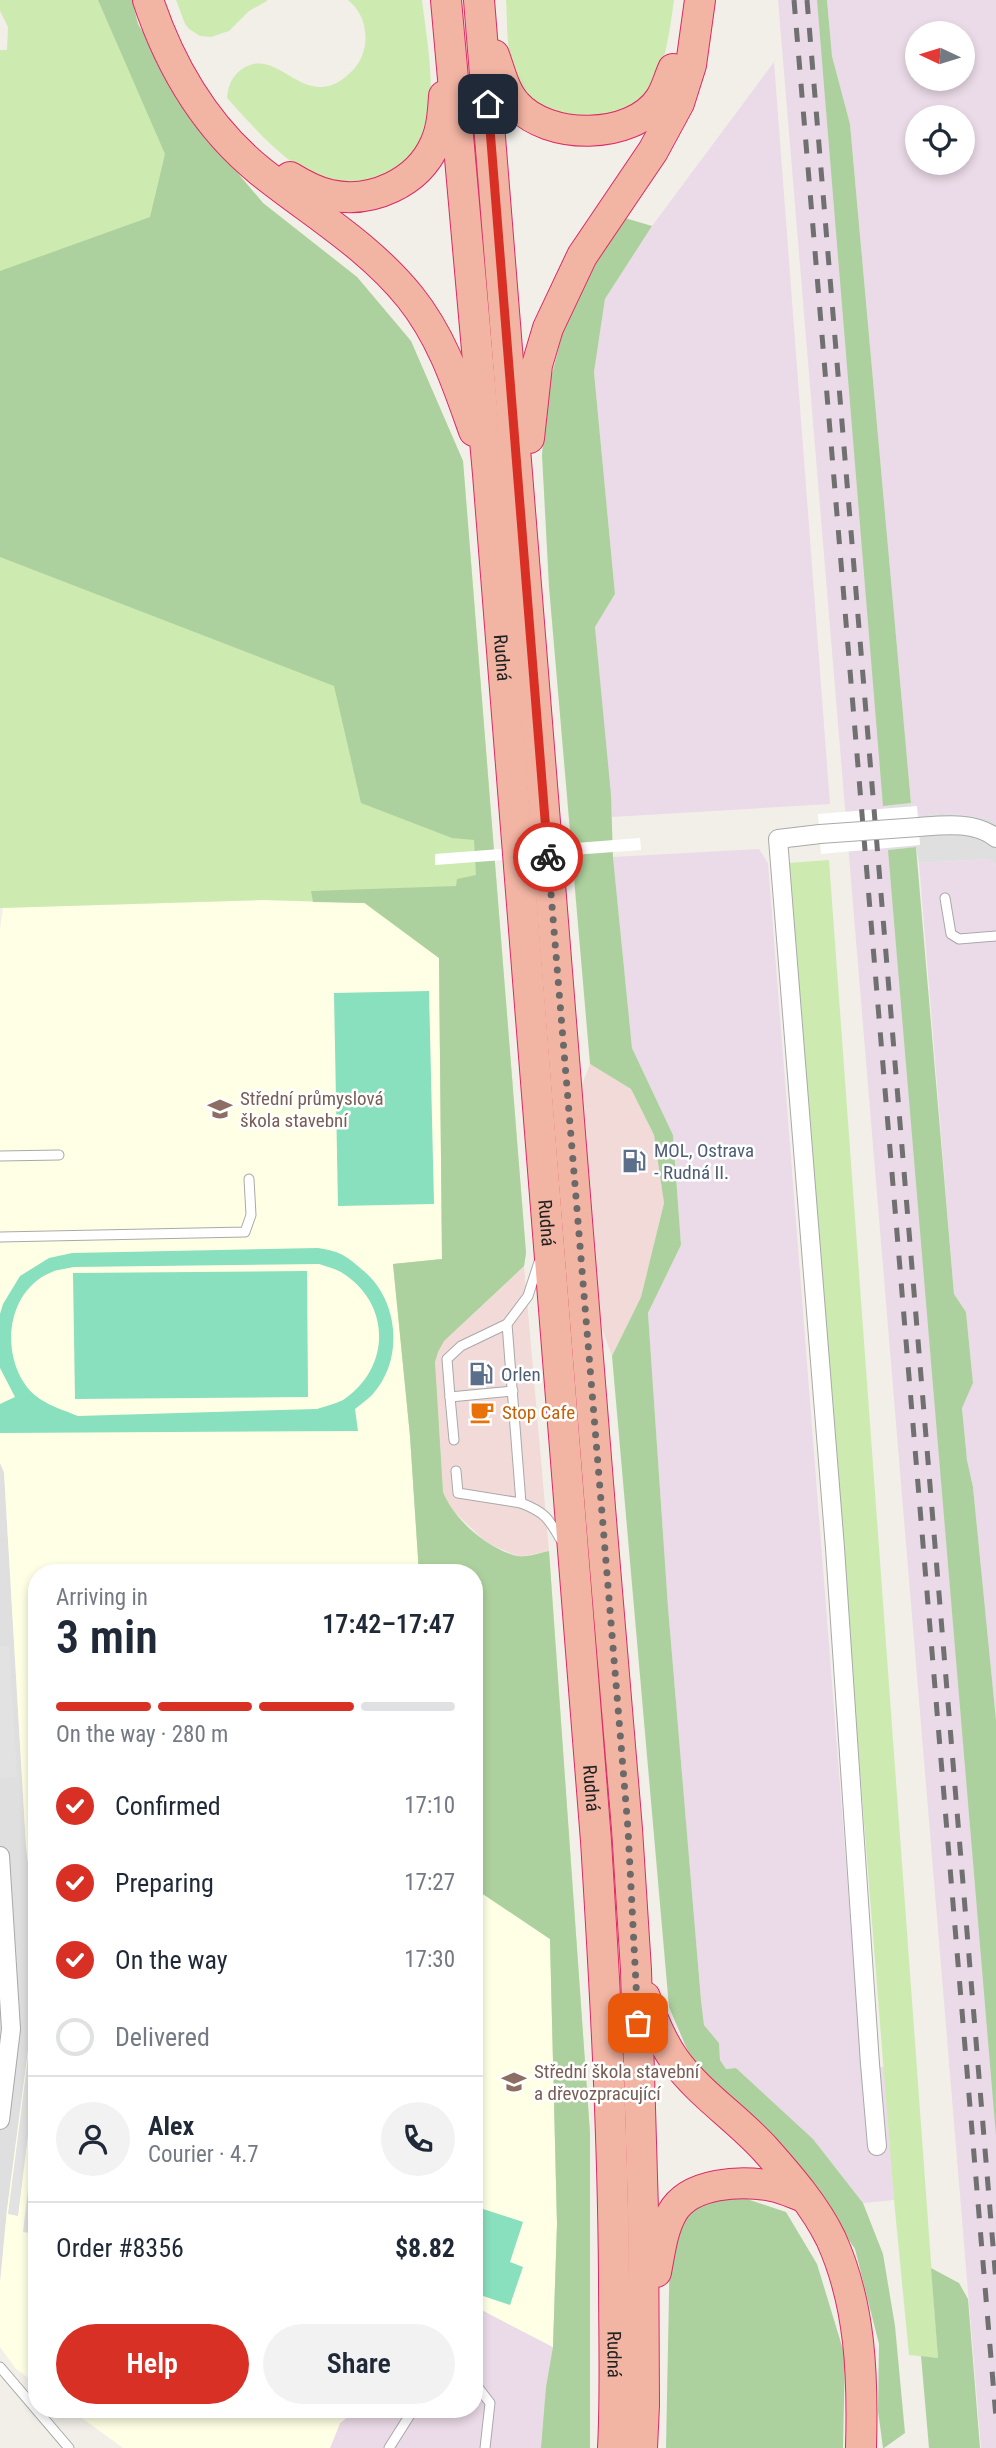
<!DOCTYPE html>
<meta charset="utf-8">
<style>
:root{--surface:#fff;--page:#f2f2f3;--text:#1f2937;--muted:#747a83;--line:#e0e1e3;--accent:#d93025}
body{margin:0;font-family:"Roboto Condensed",sans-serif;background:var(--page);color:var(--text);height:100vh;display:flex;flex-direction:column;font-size:26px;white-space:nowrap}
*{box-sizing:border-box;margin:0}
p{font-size:23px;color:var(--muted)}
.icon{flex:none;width:38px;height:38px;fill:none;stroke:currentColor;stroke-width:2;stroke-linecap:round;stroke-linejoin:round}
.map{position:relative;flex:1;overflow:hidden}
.panel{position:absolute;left:28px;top:1564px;width:455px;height:854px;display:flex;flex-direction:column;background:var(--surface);border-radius:28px;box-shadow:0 4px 10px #0003}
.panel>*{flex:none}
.needle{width:46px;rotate:274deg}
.fabs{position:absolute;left:905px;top:21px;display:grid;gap:14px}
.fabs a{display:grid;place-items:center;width:70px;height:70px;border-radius:50%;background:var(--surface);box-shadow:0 4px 10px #0003;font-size:35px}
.pin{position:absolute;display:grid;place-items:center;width:60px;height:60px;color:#fff;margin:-30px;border-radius:14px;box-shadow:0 4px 10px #0006}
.courier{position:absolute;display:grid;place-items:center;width:70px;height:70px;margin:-35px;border:5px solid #d93025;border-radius:50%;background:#fff;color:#222;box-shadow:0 2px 9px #0007}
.headline em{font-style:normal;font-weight:600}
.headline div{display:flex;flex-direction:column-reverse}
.headline{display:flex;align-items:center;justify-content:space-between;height:119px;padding:0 28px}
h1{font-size:46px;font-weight:600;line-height:52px}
.bar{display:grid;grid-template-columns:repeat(4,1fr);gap:10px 7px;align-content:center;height:84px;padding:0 28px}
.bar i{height:9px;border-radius:5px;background:var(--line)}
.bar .current{background:var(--accent)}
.bar p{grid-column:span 4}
.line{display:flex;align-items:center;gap:18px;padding:0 28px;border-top:2px solid var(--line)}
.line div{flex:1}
.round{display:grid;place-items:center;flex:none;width:74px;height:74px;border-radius:37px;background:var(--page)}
ol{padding:0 28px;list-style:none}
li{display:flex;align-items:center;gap:21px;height:77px}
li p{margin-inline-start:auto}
li .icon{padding:7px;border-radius:50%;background:var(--accent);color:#fff;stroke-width:4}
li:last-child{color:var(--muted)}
li i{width:38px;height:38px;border:4px solid var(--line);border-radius:50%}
.action{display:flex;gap:14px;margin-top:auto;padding:14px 28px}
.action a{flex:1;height:80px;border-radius:42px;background:var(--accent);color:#fff;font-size:28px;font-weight:600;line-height:80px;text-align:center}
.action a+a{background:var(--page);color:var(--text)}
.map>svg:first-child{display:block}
</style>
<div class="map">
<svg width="996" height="2448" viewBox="0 0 996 2448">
<rect width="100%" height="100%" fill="#f2efe9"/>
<g fill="#e0dfdf">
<polygon points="911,803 915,816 943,813 991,819 996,824 996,865 990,859 919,863 916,847 888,850 883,806"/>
<polygon points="0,1463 4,1472 26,1846 37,1938 37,1983 7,2210 0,2283"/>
</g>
<g fill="#f2dad9">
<polygon points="590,1064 631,1089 654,1135 664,1203 641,1297 612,1356 593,1305 576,1100"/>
<polygon points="524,1266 549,1551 519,1557 487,1543 448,1506 443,1492 435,1362 438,1352 444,1341"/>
</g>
<g fill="#ebdbe8" fill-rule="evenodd">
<polygon points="778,0 822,0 996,2103 996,2448 981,2448"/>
<path d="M 827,0 L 996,0 L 996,824 L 991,819 L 943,813 L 915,816 L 911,803 L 850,124 L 832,56 ZM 917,33 L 962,33 L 962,79 L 917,79 ZM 917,117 L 962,117 L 962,163 L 917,163 Z"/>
<polygon points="774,62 830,804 612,817 595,627 615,594 594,372 605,299 652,226"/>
<polygon points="759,849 768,863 862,2068 884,2067 894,2200 863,2203 813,2139 736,2068 726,2069 720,2060 719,2043 704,2025 701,2000 668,1607 648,1313 681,1245 673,1135 632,1048 613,857"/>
<polygon points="990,859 996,865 996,1720 973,1487 967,1460 962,1407 973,1383 966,1312 954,1294 919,863"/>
<polygon points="474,2306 553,2347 546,2387 541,2448 330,2448 340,2423 357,2410 474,2410"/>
</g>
<g fill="#ffffe5">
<polygon points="264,900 365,903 439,958 442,1259 394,1264 410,1436 419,1573 37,1573 37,1938 26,1846 4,1472 0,1463 0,929 3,908"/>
<polygon points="474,1888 550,1939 557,2224 553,2347 474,2306"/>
<polygon points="37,1983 37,2384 16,2369 0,2347 0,2283 7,2210"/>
<polygon points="71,2410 357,2410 340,2423 330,2448 123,2448"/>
</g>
<g fill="#cdebb0">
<path d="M 0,0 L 132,0 L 138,24 L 197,125 L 263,203 L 357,277 L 411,341 L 463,461 L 526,1253 L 524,1266 L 444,1341 L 438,1352 L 435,1362 L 443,1492 C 454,1520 487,1548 516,1556 C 526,1558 540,1553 549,1551 L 590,2133 L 590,2448 L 541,2448 L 546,2387 L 553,2347 L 557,2224 L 550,1939 L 474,1888 L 474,1573 L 419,1573 L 410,1436 L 393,1264 L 442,1259 L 439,958 L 364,903 L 264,900 L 0,908 L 0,50 L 7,50 L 8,27 L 0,11 Z"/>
<polygon points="176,0 267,0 267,1 249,11 229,31 211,37 200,36 189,29 185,24"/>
<path d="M 348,0 L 422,0 C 427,41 436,87 427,128 C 424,144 409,160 396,169 C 326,215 270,145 227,98 C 228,83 235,70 250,65 C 283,53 309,115 352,71 C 362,61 367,46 365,32 C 364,19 358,8 348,0 Z"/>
<path d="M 506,0 L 674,0 C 665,65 658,126 574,115 C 555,113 533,106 522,90 C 505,65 508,29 506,0 Z"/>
<polygon points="829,860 938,2358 909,2355 894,2200 788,863"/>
</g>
<g fill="#add19e">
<path d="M 98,0 L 132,0 L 138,24 L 197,125 L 263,203 L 357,277 L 411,341 L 463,461 L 526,1253 L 524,1266 L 444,1341 L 438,1352 L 435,1362 L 443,1492 C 454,1520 487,1548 516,1556 C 526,1558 540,1553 549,1551 L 590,2133 L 590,2448 L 541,2448 L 546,2387 L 553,2347 L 557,2224 L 550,1939 L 474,1888 L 474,1573 L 419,1573 L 410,1436 L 393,1264 L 442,1259 L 439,958 L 365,903 L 313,902 L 311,891 L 456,886 L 457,879 L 476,875 L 474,840 L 452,838 L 361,803 L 334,686 L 0,557 L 0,271 L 150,217 L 165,154 Z"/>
<polygon points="817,0 827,0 832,56 850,124 911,803 883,806"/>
<polygon points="625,218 652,226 605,299 594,372 615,594 595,627 611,795 613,857 632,1048 673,1135 681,1245 648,1313 668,1607 701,2000 704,2025 719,2043 720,2060 726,2069 736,2068 813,2139 863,2203 883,2254 895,2326 905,2433 884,2448 883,2448 878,2411 879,2344 855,2249 823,2201 692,2061 669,2007 612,1356 641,1297 664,1203 654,1135 631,1089 590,1064 549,587 542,455 547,393 564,328 580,287"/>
<polygon points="916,847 954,1294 966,1312 973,1383 962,1408 967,1460 973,1487 996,1720 996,2136 888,850"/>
<polygon points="741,2197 786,2212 817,2264 845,2356 843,2448 666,2448 670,2243 697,2204"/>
<polygon points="931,2268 959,2283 968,2299 980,2448 929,2448 921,2356 938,2358"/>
</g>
<g fill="#88e0be" fill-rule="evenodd">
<polygon points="429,991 434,1204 338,1206 334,993"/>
<path d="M 318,1248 C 343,1252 346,1256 365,1272 C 399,1302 404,1360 372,1395 C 367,1400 361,1404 355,1409 L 358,1431 L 0,1433 L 0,1404 L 15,1397 L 0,1368 L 0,1314 L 3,1304 L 20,1276 L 49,1258 L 72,1253 ZM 319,1264 C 327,1267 337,1269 344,1274 C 392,1306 390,1369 343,1400 C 335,1404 325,1406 317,1409 L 78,1416 C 61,1409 39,1403 27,1387 C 0,1352 7,1290 52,1272 C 58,1269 66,1269 73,1267 Z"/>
<polygon points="307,1271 308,1397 75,1399 73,1273"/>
<polygon points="474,2206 523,2222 510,2262 523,2267 510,2305 474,2293"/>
</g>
<g fill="#e2e2e2">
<polygon points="0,1646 9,1646 17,1777 0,1778"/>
<polygon points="28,2057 37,2058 37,2063 18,2216 8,2214"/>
<polygon points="37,2113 37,2234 23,2232"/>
</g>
<g fill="#fff">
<polygon points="917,806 920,845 821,854 818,814"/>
<polygon points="640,838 641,850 435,865 435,854"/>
</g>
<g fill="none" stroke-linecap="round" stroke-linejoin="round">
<g stroke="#a9a9a9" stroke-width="11">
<g id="service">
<polyline points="945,898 951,934 959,939 996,936"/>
<polyline points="0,1156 59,1155"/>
<polyline points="0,1237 245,1232 251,1215 249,1179"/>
<path d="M 539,1262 L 528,1296 L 507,1324 L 521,1503 C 545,1512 549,1519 561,1540"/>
<polyline points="507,1324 461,1346 447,1359 450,1397 513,1391"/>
<polyline points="450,1397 454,1440"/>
<polyline points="456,1471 458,1493 521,1503"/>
<polyline points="0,2367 69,2448"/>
<polyline points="474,2382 490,2403 485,2448"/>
<polyline points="389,2448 413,2410"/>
</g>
</g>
<g stroke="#a9a9a9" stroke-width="20">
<g id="minor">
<path d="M 919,827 C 944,825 975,821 996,838"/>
<polyline points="820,834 778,839 835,1548 870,2064 877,2146"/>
<polyline points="0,1856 11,2029 0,2120"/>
</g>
</g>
<g stroke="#dc2a67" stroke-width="32">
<g id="trunk">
<path d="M 148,0 C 170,66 206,127 260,171 C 311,212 368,245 410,297 C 442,337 457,383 474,431"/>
<path id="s1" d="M 446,0 L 488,474 L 596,1841 C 605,1986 613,2132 614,2278 C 614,2334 616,2391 613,2448"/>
<polyline points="479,0 601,1520 627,1829 636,1970 643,2211 644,2405 642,2448"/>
<path d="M 494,55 C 500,71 504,91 516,104 C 547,140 632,141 660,99 C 666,90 669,78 673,69"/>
<path d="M 290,177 C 303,185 316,192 330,195 C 371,204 418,183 435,144 C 442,129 443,112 444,96"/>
<polyline points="529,438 537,365 548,328 582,256 653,151 679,103 691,65 700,0"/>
<path d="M 645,1997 C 652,2018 661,2040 674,2059 C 699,2094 737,2118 765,2149 C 789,2176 815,2206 831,2239 C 861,2305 863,2377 861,2448"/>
<path d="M 656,2272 C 660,2252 662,2231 672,2213 C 689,2182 742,2180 772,2186 C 783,2188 793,2193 804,2197"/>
</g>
</g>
<use href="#service" stroke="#fff" stroke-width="9"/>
<use href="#minor" stroke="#fff" stroke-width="18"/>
<use href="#trunk" stroke="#f2b4a3" stroke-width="30"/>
<g stroke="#707070" stroke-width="5" stroke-dasharray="14 14" stroke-linecap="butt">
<polyline points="794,0 996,2418"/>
<polyline points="807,0 996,2282"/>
</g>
<g stroke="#a9a9a9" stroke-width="20" stroke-linecap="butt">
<polyline id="minor-bridge" points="820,834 919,827"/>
</g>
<use href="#minor-bridge" stroke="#fff" stroke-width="18"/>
</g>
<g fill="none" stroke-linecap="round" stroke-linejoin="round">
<polyline stroke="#6b6a68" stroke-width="7" stroke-dasharray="0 12.6" points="548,857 628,1829 638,2023"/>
<polyline stroke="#d93025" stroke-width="9" points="488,104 548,857"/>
</g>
<defs>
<g id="school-bare" transform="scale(1.89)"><path d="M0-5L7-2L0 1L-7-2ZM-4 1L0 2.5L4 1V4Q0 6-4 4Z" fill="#8d6e63" stroke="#fff" stroke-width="2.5" paint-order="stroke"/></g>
<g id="fuel-bare" transform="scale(1.89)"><path d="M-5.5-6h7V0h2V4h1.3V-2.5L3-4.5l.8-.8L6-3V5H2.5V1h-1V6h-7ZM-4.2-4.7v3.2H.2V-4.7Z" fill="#5c6f8a" stroke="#fff" stroke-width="2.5" paint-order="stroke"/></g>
<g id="cafe-bare" transform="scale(1.89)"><path d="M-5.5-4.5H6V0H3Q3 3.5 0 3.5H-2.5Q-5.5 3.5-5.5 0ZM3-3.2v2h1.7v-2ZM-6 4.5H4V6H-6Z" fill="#e8710a" stroke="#fff" stroke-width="2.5" paint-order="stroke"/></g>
</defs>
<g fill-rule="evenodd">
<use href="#school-bare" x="220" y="1109"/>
<use href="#fuel-bare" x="634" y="1161"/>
<use href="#fuel-bare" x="481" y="1374"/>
<use href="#cafe-bare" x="482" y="1412"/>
<use href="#school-bare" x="514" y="2082"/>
</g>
<g text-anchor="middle" stroke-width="5" stroke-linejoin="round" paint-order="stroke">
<g font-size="19" fill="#222" stroke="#fff">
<text dy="7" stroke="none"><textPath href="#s1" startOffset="660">Rudná</textPath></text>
<text dy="7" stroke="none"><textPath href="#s1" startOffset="1227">Rudná</textPath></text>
<text dy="7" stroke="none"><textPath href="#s1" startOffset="1794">Rudná</textPath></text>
<text dy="7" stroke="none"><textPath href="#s1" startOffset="2361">Rudná</textPath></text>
</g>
<g font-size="19" fill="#785e54" stroke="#fff" text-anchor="start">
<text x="240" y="1105">Střední průmyslová<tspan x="240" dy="22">škola stavební</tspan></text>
<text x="534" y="2078">Střední škola stavební<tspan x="534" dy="22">a dřevozpracující</tspan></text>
</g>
<g font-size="19" fill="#4e5e75" stroke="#fff" text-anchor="start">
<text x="654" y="1157">MOL, Ostrava<tspan x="654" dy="22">- Rudná II.</tspan></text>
<text x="501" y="1381">Orlen</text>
</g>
<g font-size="19" fill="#c56008" stroke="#fff" text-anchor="start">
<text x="502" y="1419">Stop Cafe</text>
</g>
</g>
</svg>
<div class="fabs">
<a><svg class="needle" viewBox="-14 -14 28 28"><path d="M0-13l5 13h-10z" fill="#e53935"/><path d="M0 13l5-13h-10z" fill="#747a83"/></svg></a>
<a><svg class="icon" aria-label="locate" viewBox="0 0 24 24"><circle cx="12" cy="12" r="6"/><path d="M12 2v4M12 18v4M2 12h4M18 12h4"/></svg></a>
</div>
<div class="pin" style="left:638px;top:2023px;background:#ea580c"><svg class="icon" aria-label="bag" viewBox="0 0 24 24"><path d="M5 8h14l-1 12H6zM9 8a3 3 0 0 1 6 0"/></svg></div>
<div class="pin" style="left:488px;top:104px;background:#1f2937"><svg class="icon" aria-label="home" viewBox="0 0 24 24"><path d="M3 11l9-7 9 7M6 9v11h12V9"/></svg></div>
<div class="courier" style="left:548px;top:857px"><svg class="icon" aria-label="bike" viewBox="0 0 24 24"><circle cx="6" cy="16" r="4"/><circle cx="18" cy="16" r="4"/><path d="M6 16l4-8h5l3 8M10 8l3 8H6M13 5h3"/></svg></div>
<section class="panel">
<div class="headline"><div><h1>3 min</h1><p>Arriving in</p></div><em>17:42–17:47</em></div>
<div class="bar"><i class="current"></i><i class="current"></i><i class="current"></i><i></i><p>On the way · 280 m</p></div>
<ol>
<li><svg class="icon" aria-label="check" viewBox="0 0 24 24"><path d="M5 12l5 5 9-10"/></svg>Confirmed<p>17:10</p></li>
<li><svg class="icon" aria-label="check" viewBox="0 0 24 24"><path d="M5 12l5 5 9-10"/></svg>Preparing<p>17:27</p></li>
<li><svg class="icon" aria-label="check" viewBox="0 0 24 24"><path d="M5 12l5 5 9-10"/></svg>On the way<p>17:30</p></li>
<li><i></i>Delivered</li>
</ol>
<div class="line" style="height:126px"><a class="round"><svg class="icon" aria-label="person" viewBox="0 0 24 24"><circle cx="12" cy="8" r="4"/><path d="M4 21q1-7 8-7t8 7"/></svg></a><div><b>Alex</b><p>Courier · 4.7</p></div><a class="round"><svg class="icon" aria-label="phone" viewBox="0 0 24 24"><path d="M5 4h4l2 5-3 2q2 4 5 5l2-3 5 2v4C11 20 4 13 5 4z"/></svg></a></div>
<div class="line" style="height:91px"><div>Order #8356</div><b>$8.82</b></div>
<div class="action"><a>Help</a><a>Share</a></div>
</section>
</div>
